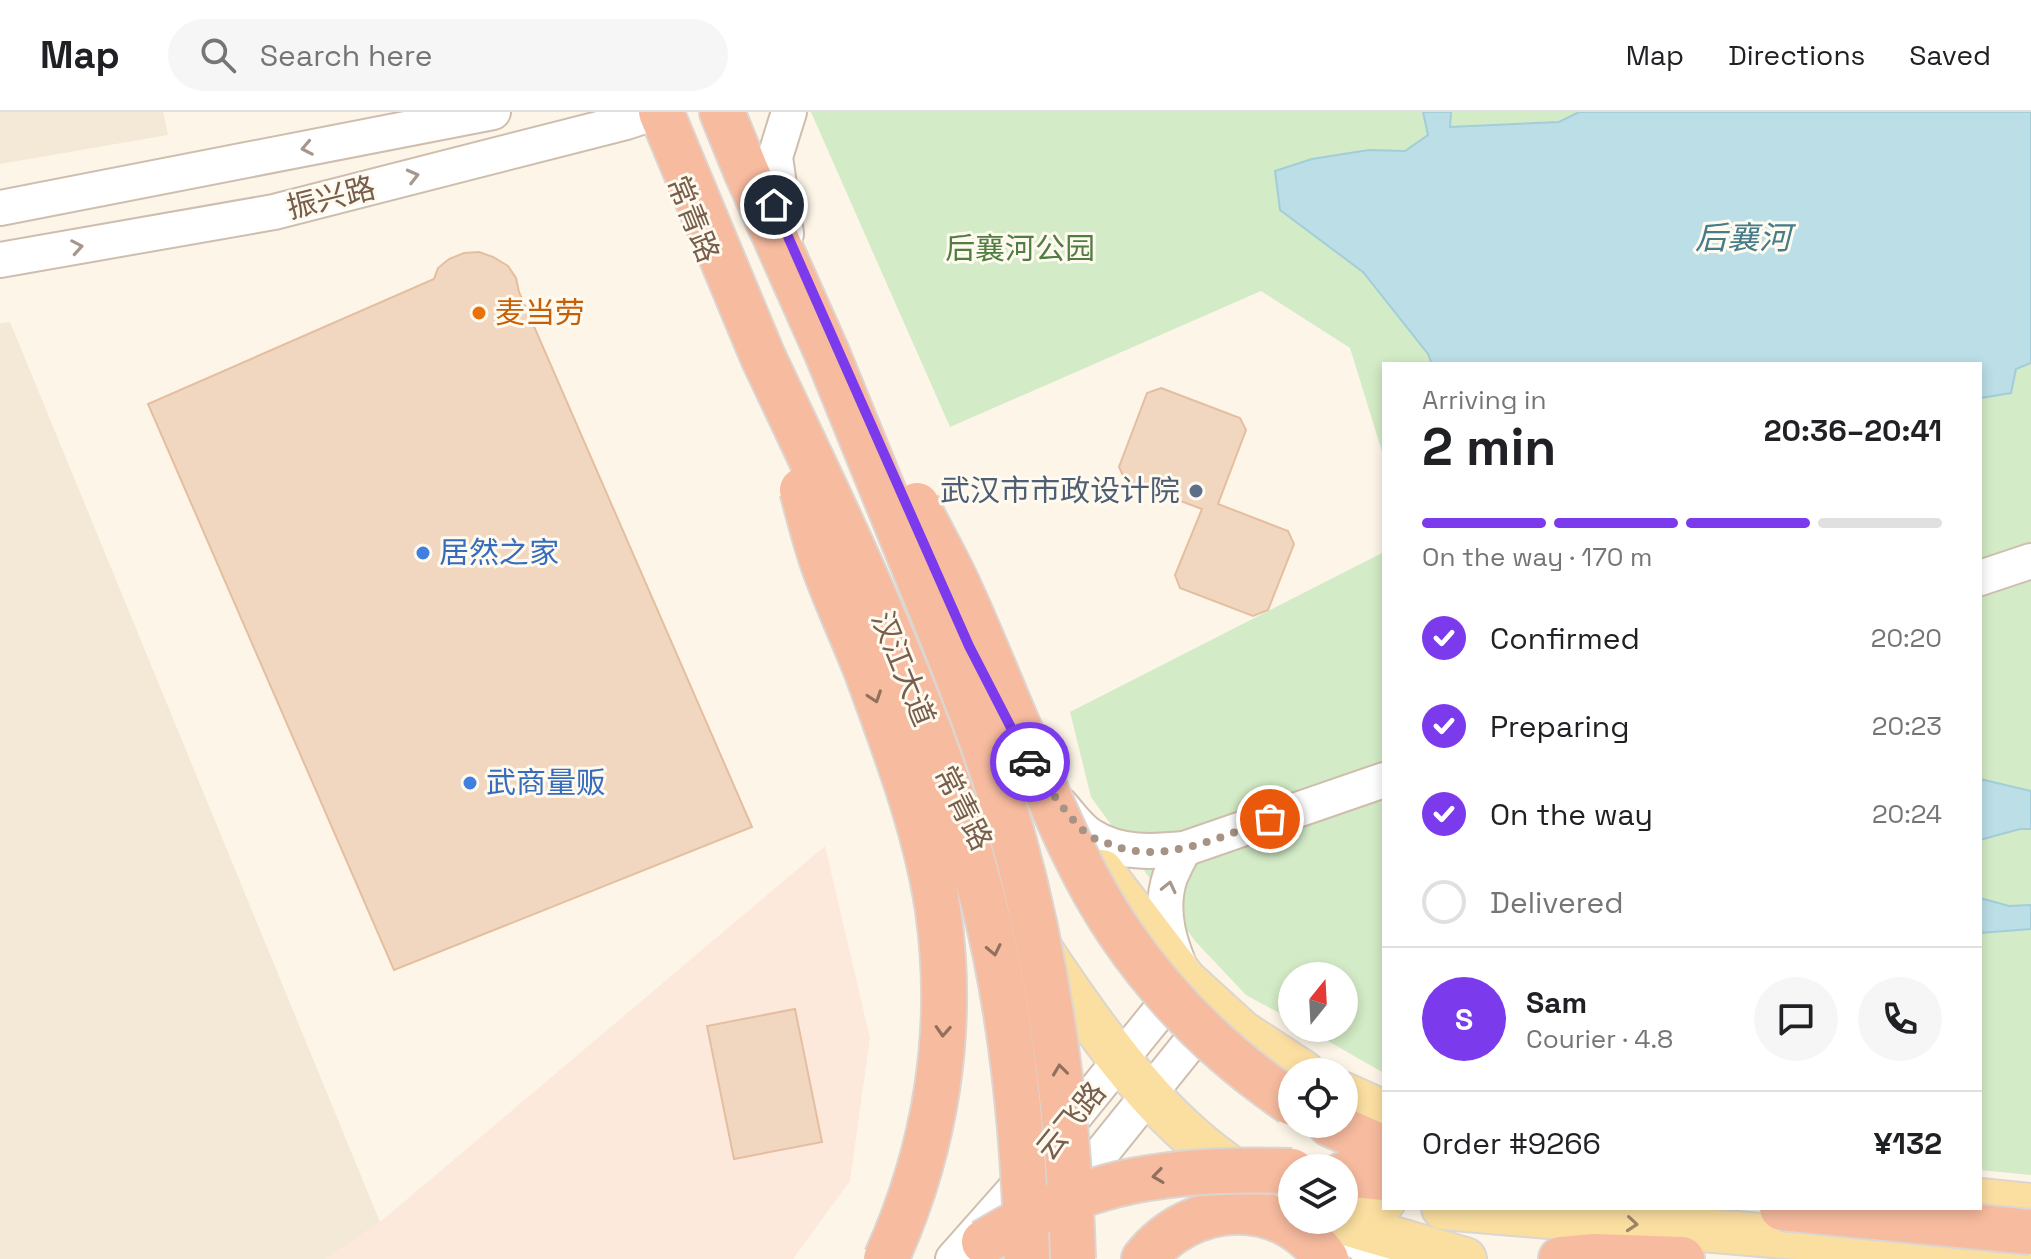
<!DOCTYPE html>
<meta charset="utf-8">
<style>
:root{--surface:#fff;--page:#f6f6f6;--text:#202124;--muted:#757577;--line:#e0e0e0;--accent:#7c3aed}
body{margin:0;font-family:"Space Grotesk","Noto Sans SC",sans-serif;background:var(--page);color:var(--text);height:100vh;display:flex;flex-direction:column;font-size:30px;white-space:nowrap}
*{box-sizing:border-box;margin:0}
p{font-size:26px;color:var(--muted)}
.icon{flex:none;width:44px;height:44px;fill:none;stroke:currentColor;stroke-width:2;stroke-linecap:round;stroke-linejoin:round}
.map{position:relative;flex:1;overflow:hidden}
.drawer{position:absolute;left:1382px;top:250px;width:600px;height:848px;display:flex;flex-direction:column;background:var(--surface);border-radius:0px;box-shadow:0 4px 12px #0003}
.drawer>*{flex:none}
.needle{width:52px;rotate:18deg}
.buttons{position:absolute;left:1278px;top:850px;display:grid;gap:16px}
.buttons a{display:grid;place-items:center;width:80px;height:80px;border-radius:50%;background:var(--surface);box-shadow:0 4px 12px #0003;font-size:40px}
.pin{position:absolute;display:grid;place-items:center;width:68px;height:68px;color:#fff;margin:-34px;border:4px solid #fff;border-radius:50%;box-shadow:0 2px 8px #0007}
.courier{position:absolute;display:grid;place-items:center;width:80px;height:80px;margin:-40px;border:6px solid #7c3aed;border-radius:50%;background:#fff;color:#222;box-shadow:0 2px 10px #0007}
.headline em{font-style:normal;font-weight:700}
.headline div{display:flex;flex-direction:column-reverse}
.headline{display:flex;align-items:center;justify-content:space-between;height:136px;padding:0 40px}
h1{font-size:52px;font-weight:700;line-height:60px}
.bar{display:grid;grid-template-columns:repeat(4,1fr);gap:12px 8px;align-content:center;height:96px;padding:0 40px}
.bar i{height:10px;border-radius:6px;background:var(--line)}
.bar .selected{background:var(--accent)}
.bar p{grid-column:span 4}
.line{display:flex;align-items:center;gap:20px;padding:0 40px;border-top:2px solid var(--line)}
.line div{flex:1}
.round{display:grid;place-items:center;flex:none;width:84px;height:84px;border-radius:42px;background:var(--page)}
ol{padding:0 40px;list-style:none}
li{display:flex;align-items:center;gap:24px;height:88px}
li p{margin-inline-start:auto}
li .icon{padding:8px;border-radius:50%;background:var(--accent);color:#fff;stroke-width:4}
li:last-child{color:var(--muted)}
li i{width:44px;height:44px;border:4px solid var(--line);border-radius:50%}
header{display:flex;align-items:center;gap:48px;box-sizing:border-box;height:112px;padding:0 40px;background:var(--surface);border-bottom:2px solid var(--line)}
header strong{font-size:38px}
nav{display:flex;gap:44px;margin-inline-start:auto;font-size:28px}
.search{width:560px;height:72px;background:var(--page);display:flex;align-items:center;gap:20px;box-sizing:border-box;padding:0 28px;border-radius:44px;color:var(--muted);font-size:30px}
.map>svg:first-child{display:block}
</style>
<header>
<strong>Map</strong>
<div class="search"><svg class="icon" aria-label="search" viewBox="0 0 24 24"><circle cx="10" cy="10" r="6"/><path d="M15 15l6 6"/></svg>Search here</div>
<nav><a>Map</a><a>Directions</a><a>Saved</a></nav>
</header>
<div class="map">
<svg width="2031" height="1147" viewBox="0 0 2031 1147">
<rect width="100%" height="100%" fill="#fdf6e8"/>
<g fill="#f4e8d7">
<polygon points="0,0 163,0 168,23 0,52"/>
<polygon points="10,210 380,1110 325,1147 0,1147 0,211"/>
</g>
<polygon fill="#fde8dc" points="825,734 870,926 850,1069 793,1147 325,1147 380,1110"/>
<g fill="#d3ebc6">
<polygon points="811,0 2031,0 2031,1063 1980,1058 1980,252 1384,252 1384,346 1350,236 1261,179 950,315"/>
<polygon points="1384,440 1384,961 1305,916 1344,916 1344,864 1292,864 1292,908 1246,883 1195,829 1091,685 1070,600"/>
</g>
<g fill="#bcdee7" stroke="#a2cdd9" stroke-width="2">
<polygon points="1423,0 1451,0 1450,15 1559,10 1579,0 2031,0 2031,251 2016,257 2011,281 1980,286 1980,252 1432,252 1428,242 1363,160 1280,98 1275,59 1312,47 1369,38 1405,39 1428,23"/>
<polygon points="1980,667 2031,679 2031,717 2020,717 1980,728"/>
<polygon points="1980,786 2009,794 2031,793 2031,817 1980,821"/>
</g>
<g fill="#f2d7c0" stroke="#e5bea0" stroke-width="2">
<polygon points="479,140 493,145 508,154 516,166 519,180 752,715 394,858 148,292 434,167 438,156 449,147 464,141"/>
<polygon points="1161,276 1240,306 1246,318 1218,392 1288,419 1294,432 1268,498 1253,504 1180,476 1175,463 1202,397 1125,368 1119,355 1147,281"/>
<polygon points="795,897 822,1030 734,1047 707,914"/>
</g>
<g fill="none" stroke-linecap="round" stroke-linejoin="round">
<g stroke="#cfbeae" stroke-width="38">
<g id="minor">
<polyline points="0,96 493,0"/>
<polyline points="786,122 775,45 789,0"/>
<polyline points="0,148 274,100 626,10 656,0"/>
<polyline points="1980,466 2031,449"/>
<path d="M 1060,692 C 1069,702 1079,717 1091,724 C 1119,742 1153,740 1184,737 L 1384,668"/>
<polyline points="1063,1089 1215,900"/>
<polyline points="1338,1115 1381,1147"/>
<path d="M 953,1147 L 1022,1069 L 1185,868 C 1171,835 1158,801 1170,765 C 1174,756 1179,746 1184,737"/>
</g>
</g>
<g stroke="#dcd5d0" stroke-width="46">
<g id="major">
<path d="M 973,719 C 1001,775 1034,829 1070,880 C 1131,968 1193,1045 1292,1091"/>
<polyline points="1102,759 1185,868 1242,920 1303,960"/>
<polyline points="1344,982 1384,1000"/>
<polyline points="1344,1084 1384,1089"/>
<polyline points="1980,1088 2031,1093"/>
<polyline points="1443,1096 2031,1146"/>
<polyline points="1332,1108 1465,1147"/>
</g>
</g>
<g stroke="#dcd5d0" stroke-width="48">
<g id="highway">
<polyline points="661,0 763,245"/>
<polyline points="722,0 746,59 827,241"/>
<polyline points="1330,1012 1384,1036"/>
<polyline points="1344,1062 1384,1066"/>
<path d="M 1144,1147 C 1191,1087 1281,1081 1326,1147"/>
<polyline points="1561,1147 1595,1144 1682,1147"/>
</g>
</g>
<use href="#minor" stroke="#fff" stroke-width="34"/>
<use href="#major" stroke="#fbdfa1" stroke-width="42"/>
<use href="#highway" stroke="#f7bb9f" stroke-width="44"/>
<g stroke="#dcd5d0" stroke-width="48" stroke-linecap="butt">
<g id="highway-bridge">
<path d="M 827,241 C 861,325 896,409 930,494 C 960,569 990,644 1012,722 C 1051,861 1069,1003 1073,1147"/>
<path d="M 763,245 C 846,421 934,599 983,788 C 1013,905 1024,1026 1027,1147"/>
<path d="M 802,378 C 809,403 815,429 824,454 C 837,490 853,524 867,560 C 895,637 926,717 938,798 C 955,918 936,1037 886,1147"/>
<path d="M 917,393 C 931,422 948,450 961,480 C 983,528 1002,577 1023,625 C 1052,692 1079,761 1120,821 C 1166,889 1224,945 1292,991"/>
<polyline points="1782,1096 2031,1120"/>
<path d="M 984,1130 C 1090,1065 1170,1056 1292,1059"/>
</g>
</g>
<use href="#highway-bridge" stroke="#f7bb9f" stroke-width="44"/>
</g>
<defs><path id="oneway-chevron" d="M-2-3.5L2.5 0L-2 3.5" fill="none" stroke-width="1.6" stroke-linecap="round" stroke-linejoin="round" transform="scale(2)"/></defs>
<g stroke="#a7968b">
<use href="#oneway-chevron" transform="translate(307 36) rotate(169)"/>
<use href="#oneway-chevron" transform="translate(413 64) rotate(-14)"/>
<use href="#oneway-chevron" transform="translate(77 135) rotate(-10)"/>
<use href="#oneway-chevron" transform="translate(1169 775) rotate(-77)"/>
</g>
<g stroke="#91715d">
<use href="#oneway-chevron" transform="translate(875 585) rotate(71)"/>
<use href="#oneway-chevron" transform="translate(994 838) rotate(78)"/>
<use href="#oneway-chevron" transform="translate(943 919) rotate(93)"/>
<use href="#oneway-chevron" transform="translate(1060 958) rotate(-97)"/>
<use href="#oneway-chevron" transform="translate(1158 1064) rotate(172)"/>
</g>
<use stroke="#9f8566" href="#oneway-chevron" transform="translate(1632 1112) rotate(5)"/>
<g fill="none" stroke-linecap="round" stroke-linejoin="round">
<path stroke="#a79383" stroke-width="8" stroke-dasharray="0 14.4" d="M 1030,650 C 1048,674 1064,701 1087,722 C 1093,727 1102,729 1109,732 C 1163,754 1219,725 1270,707"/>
<polyline stroke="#7c3aed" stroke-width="10" points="774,93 969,534 1023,639 1030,650"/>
</g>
<circle fill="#e8710a" stroke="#fffaef" stroke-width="3" cx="479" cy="201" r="8"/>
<circle fill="#5c6f8a" stroke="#fffaef" stroke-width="3" cx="1196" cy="379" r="8"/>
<g fill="#3f7fe0" stroke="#fffaef" stroke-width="3">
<circle cx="423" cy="441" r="8"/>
<circle cx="470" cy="671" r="8"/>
</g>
<g text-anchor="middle" stroke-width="6" stroke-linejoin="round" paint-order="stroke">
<g font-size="30" fill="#785e4c" stroke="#fffaef">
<text transform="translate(331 86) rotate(-14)" y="10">振兴路</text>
<text transform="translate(693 107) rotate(68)" y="10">常青路</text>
<text transform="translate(903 557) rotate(68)" y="10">汉江大道</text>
<text transform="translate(963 696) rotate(63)" y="10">常青路</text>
<text transform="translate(1071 1009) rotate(-51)" y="10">云飞路</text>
</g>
<g font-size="30" fill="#517d43" stroke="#fffaef">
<text x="1020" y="147">后襄河公园</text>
</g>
<g font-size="30" fill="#c56008" stroke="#fffaef" text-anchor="start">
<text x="495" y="211">麦当劳</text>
</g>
<g font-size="30" fill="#4e5e75" stroke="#fffaef" text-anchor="end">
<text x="1180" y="389">武汉市市政设计院</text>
</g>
<g font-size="30" fill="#366cbe" stroke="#fffaef" text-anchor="start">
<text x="439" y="451">居然之家</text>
<text x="486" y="681">武商量贩</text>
</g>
<g font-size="32" font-style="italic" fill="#457b8b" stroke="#fffaef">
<text x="1743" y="137">后襄河</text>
</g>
</g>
</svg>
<div class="buttons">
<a><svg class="needle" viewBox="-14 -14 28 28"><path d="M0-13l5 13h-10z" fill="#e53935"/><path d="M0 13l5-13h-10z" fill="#757577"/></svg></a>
<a><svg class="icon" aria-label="locate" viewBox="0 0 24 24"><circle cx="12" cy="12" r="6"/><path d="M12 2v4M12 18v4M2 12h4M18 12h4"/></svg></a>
<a><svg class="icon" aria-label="layers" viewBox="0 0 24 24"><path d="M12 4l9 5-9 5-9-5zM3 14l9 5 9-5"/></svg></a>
</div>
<div class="pin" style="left:1270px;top:707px;background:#ea580c"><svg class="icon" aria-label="bag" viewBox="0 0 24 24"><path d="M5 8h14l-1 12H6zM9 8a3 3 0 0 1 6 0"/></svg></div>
<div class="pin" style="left:774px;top:93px;background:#1f2937"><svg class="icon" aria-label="home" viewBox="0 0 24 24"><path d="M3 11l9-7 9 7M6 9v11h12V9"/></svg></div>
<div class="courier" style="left:1030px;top:650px"><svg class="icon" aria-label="car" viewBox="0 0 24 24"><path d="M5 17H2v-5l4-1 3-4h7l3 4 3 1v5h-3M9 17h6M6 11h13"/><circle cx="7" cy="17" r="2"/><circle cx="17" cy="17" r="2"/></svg></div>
<section class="drawer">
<div class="headline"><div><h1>2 min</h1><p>Arriving in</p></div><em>20:36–20:41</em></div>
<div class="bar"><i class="selected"></i><i class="selected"></i><i class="selected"></i><i></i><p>On the way · 170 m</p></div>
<ol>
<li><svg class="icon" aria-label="check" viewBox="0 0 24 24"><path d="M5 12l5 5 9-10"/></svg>Confirmed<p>20:20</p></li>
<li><svg class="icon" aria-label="check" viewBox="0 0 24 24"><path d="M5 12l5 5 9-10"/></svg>Preparing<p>20:23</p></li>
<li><svg class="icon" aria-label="check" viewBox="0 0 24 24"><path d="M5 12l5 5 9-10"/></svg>On the way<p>20:24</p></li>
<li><i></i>Delivered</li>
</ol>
<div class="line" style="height:144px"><b class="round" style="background:var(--accent);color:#fff">S</b><div><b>Sam</b><p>Courier · 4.8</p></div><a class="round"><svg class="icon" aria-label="chat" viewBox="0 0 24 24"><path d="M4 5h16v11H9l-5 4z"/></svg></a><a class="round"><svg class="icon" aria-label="phone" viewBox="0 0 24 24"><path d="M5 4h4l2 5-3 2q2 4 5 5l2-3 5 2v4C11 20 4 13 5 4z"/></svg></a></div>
<div class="line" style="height:104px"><div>Order #9266</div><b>¥132</b></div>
</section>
</div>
